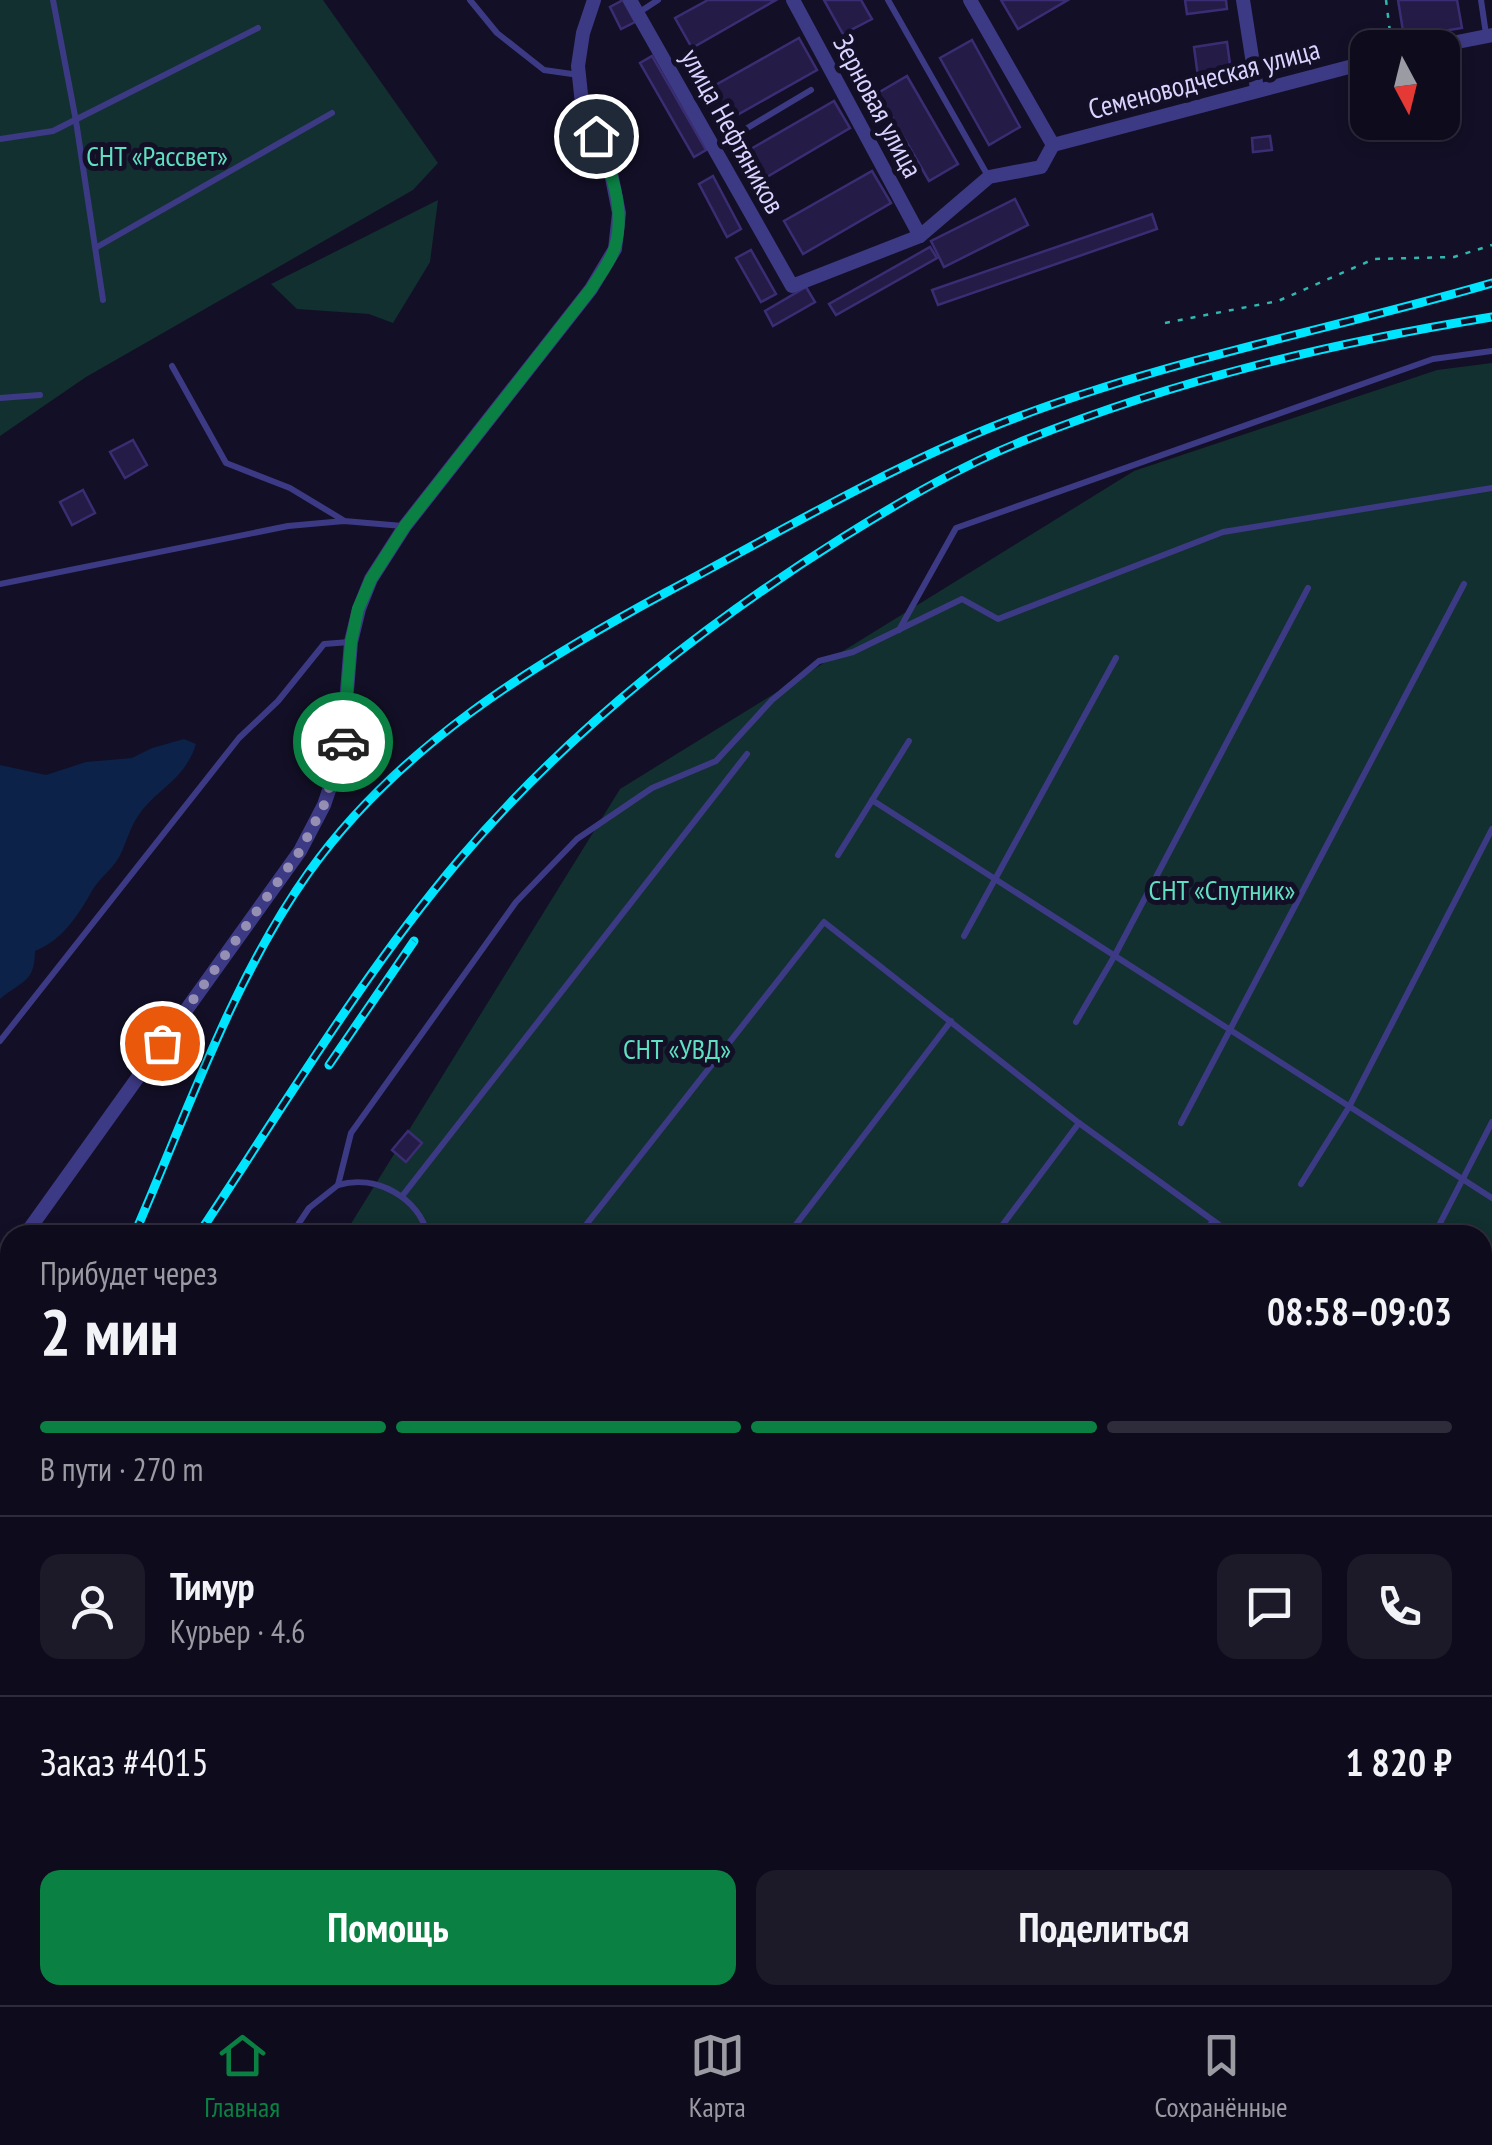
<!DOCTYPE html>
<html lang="ru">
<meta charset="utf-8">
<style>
:root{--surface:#0e0b1c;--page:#1c1929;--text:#f1f3f6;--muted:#9b9ba3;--line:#2e2b3b;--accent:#0b8043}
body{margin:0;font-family:"PT Sans Narrow",sans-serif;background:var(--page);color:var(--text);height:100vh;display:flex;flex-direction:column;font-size:38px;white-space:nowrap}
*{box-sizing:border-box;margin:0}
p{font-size:32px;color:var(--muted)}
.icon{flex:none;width:55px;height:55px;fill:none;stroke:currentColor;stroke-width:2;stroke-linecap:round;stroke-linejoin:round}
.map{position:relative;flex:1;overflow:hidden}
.sheet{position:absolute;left:0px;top:1225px;width:1492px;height:780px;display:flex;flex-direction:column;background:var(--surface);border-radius:30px 30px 0 0;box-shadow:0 5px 15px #0003,0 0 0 2px var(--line)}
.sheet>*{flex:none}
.needle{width:65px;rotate:173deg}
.fabs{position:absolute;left:1350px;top:30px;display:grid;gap:20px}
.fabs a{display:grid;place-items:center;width:110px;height:110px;border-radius:20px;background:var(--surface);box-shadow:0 5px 15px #0003,0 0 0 2px var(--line);font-size:50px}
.pin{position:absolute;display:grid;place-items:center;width:85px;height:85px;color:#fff;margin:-42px;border:5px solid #fff;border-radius:50%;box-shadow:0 2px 10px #0007}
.courier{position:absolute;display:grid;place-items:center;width:100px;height:100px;margin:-50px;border:8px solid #0b8043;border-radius:50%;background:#fff;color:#222;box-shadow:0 2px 12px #0007}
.head em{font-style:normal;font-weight:700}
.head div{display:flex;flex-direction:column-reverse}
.head{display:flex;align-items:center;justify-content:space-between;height:170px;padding:0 40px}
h1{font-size:65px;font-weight:700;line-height:75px}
.bar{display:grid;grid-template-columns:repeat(4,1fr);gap:15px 10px;align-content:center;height:120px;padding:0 40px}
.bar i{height:12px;border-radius:8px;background:var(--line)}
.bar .selected{background:var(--accent)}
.bar p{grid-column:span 4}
.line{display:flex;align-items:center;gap:25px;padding:0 40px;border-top:2px solid var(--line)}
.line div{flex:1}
.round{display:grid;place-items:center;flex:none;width:105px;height:105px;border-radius:20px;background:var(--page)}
.button{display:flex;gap:20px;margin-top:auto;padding:20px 40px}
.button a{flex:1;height:115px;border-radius:20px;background:var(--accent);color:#fff;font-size:40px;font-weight:700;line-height:115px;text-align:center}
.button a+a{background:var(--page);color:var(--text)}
.tabs{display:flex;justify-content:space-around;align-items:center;height:140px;border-top:2px solid var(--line);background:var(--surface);font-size:28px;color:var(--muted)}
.tabs a{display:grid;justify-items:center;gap:5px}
.tabs .selected{color:var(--accent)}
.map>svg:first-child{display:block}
</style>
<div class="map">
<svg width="1492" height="2005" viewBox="0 0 1492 2005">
<rect width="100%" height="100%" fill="#130f26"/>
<g fill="#12302f">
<polygon points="0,0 323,0 438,163 413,190 86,377 0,436"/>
<polygon points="438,200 430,262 393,323 369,314 297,309 271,284"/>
<polygon points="1492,363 1492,2005 0,2005 0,1744 10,1728 10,1995 1482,1995 1482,1235 344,1235 620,789 1134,471 1437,370"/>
</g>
<path fill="#0c2248" d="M 184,739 L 196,744 C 185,780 157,788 138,816 C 129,829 126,845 118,859 C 111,870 100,878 93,889 C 79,914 63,940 35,951 C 35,983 21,981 0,999 L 0,765 L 46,775 L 86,762 L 132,758 L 152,748 Z"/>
<g fill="#241b47" stroke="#3b2d73" stroke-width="2.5">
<polygon points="623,0 635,22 621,29 610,7"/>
<polygon points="708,0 776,0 692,48 675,18"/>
<polygon points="824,0 861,0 872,19 843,34"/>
<polygon points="1001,0 1068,0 1018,29"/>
<polygon points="1185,0 1226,0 1227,9 1187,14"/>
<polygon points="1398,0 1457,0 1462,28 1404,37"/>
<polygon points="799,38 817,70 730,119 712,87"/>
<polygon points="972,40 1020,127 989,145 940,58"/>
<polygon points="1227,42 1231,72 1198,77 1194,47"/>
<polygon points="1448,55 1456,88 1442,91 1442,56"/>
<polygon points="652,56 706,150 694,157 640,63"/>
<polygon points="907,76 958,164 929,181 878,93"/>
<polygon points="834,101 850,128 765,178 749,150"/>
<polygon points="573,119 588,148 571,156 556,128"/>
<polygon points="1270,136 1272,150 1253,152 1252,138"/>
<polygon points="872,171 891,203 803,254 784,221"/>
<polygon points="713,176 741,229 727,237 699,184"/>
<polygon points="1015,199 1028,225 944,267 931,241"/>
<polygon points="1152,214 1157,229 938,305 932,290"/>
<polygon points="930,247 937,258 836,315 829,304"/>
<polygon points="751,250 776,294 761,302 736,258"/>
<polygon points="806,287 815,302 773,326 765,311"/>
<polygon points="133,440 147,465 125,478 110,452"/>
<polygon points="83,490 95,513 72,525 60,502"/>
<polygon points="408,1131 422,1143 406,1162 392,1150"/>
</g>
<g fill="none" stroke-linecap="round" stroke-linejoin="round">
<g stroke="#2fb8b0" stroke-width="2.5" stroke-dasharray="5 8" stroke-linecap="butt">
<polyline points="1386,0 1392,48"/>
<polyline points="1165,323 1278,301 1374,259 1454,257 1492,245"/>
</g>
<g stroke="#3d3a85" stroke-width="6">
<polyline points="53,0 76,121 103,300"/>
<polyline points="470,0 497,33 544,70 579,75"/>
<polyline points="888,0 988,176"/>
<polyline points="1481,0 1486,34"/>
<polyline points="638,13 658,0"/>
<polyline points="0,139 53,131 258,28"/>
<polyline points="714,148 811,90"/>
<polyline points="97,247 332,113"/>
<polyline points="172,366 226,463 290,488 343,520"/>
<polyline points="0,398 40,395"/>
<polyline points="0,584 288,526 344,521 403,526"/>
<polyline points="899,630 956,528 1433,359 1492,351"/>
<polyline points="872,800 1492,1198"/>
<polyline points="838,855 909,741"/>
<polyline points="964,936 1116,658"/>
<polyline points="1076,1022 1115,955 1308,588"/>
<polyline points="0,1041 239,738 278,701 324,644 350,642"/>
<polyline points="1181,1123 1464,584"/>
<polyline points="1301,1184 1349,1107 1492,829"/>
<path d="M 338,1185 C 376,1174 418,1197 428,1235"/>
<polyline points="403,1195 747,754"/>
<polyline points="291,1235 309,1208 338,1185 351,1133 516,902 577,839 652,788 716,761 772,700 819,661 853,652 962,599 998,619 1223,532 1492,488"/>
<polyline points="578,1235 824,922 1079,1123 1233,1235"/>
<polyline points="788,1235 951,1021"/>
<polyline points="995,1235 1079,1123"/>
<polyline points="1202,1235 1213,1221"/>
<polyline points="1434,1235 1492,1122"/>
<polyline points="1482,1418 1492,1425"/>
<polyline points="0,1664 10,1649"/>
<polyline points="1482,1679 1492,1667"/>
<polyline points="1482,1868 1492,1855"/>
<polyline points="1482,1984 1492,1987"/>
<polyline points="664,1995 677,2005"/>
<polyline points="12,2005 20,1995"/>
<polyline points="216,2005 223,1995"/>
<polyline points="424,2005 431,1995"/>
<polyline points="627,2005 635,1995"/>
<polyline points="833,2005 841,1995"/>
<polyline points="1033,2005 1040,1995"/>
<polyline points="1236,2005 1243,1995"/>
<polyline points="1370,2005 1378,1995"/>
</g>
<g stroke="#3d3a85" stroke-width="14">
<polyline points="630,0 792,286 920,236 989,177 1041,167 1053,145"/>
<polyline points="793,0 920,236"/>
<polyline points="970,0 1053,145"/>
<polyline points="1243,0 1257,89"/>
<polyline points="1427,48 1492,35"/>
<polyline points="1053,145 1368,62"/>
<polyline points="25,1235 300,851 324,805 342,752 351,642 359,609 371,579 405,526 591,289 615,249 619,213 610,168 582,104 578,66 583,33 594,0"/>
<polyline points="0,1270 10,1256"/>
</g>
<g stroke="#00e5ff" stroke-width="9">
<g id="rail">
<polyline points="329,1065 414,941"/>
<path d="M 134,1235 C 187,1114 232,980 309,872 C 399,746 532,665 665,593 C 776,534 885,469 1002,423 C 1160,361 1330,330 1492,283"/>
<path d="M 198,1235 C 282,1109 361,976 459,860 C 567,732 703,625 845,536 C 903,500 964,464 1028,439 C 1179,379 1332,343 1492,317"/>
<polyline points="0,1509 10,1489"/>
<polyline points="0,1533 10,1518"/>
</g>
</g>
<use href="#rail" stroke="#130f26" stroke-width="5" stroke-dasharray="15" stroke-linecap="butt"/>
</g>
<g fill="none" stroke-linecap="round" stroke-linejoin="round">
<polyline stroke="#948fb3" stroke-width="10" stroke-dasharray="0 18" points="162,1043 300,851 324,805 343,742"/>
<path stroke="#0b8043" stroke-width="12" d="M 343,742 L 351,642 L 358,609 L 371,579 L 405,526 L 591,289 C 599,276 611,261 615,247 C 626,209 611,170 596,136"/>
</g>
<g text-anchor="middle" stroke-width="10" stroke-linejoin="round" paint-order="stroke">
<g font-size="28" fill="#d9d4ff" stroke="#130f26">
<text transform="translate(1204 79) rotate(-15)" y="10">Семеноводческая улица</text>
<text transform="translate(878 106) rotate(62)" y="10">Зерновая улица</text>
<text transform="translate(733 131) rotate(61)" y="10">улица Нефтяников</text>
</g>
<g font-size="28" fill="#5fe0c0" stroke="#130f26">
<text x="157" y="166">СНТ «Рассвет»</text>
<text x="1222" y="900">СНТ «Спутник»</text>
<text x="677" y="1059">СНТ «УВД»</text>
</g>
</g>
</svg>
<div class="fabs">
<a><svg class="needle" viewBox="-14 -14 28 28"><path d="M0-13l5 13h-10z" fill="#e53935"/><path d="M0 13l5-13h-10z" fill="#9b9ba3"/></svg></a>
</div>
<div class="pin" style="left:162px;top:1043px;background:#ea580c"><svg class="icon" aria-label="bag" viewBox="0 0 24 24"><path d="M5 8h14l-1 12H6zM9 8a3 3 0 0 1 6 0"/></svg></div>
<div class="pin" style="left:596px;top:136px;background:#1f2937"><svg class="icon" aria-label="home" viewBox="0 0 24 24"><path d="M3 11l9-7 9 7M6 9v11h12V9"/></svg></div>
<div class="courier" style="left:343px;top:742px"><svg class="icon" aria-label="car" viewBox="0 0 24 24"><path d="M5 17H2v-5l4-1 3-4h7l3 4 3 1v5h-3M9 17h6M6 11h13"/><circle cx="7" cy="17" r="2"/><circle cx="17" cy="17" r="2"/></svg></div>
<section class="sheet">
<div class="head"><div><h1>2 мин</h1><p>Прибудет через</p></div><em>08:58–09:03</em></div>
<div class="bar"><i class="selected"></i><i class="selected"></i><i class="selected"></i><i></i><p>В пути · 270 m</p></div>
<div class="line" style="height:180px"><a class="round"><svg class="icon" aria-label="person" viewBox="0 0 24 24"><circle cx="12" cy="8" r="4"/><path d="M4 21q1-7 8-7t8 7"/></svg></a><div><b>Тимур</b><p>Курьер · 4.6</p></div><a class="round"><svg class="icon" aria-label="chat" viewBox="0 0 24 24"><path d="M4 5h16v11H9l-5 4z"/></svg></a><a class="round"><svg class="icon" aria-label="phone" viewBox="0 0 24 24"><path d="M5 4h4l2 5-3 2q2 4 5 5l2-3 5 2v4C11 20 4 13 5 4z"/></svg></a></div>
<div class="line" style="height:130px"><div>Заказ #4015</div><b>1 820 ₽</b></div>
<div class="button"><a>Помощь</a><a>Поделиться</a></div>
</section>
</div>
<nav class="tabs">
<a class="selected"><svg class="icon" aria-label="home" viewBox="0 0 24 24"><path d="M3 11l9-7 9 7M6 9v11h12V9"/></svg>Главная</a>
<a><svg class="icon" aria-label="map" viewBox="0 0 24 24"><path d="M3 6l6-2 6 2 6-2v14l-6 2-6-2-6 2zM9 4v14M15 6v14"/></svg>Карта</a>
<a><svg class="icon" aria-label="saved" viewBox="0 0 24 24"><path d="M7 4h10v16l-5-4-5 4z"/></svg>Сохранённые</a>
</nav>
